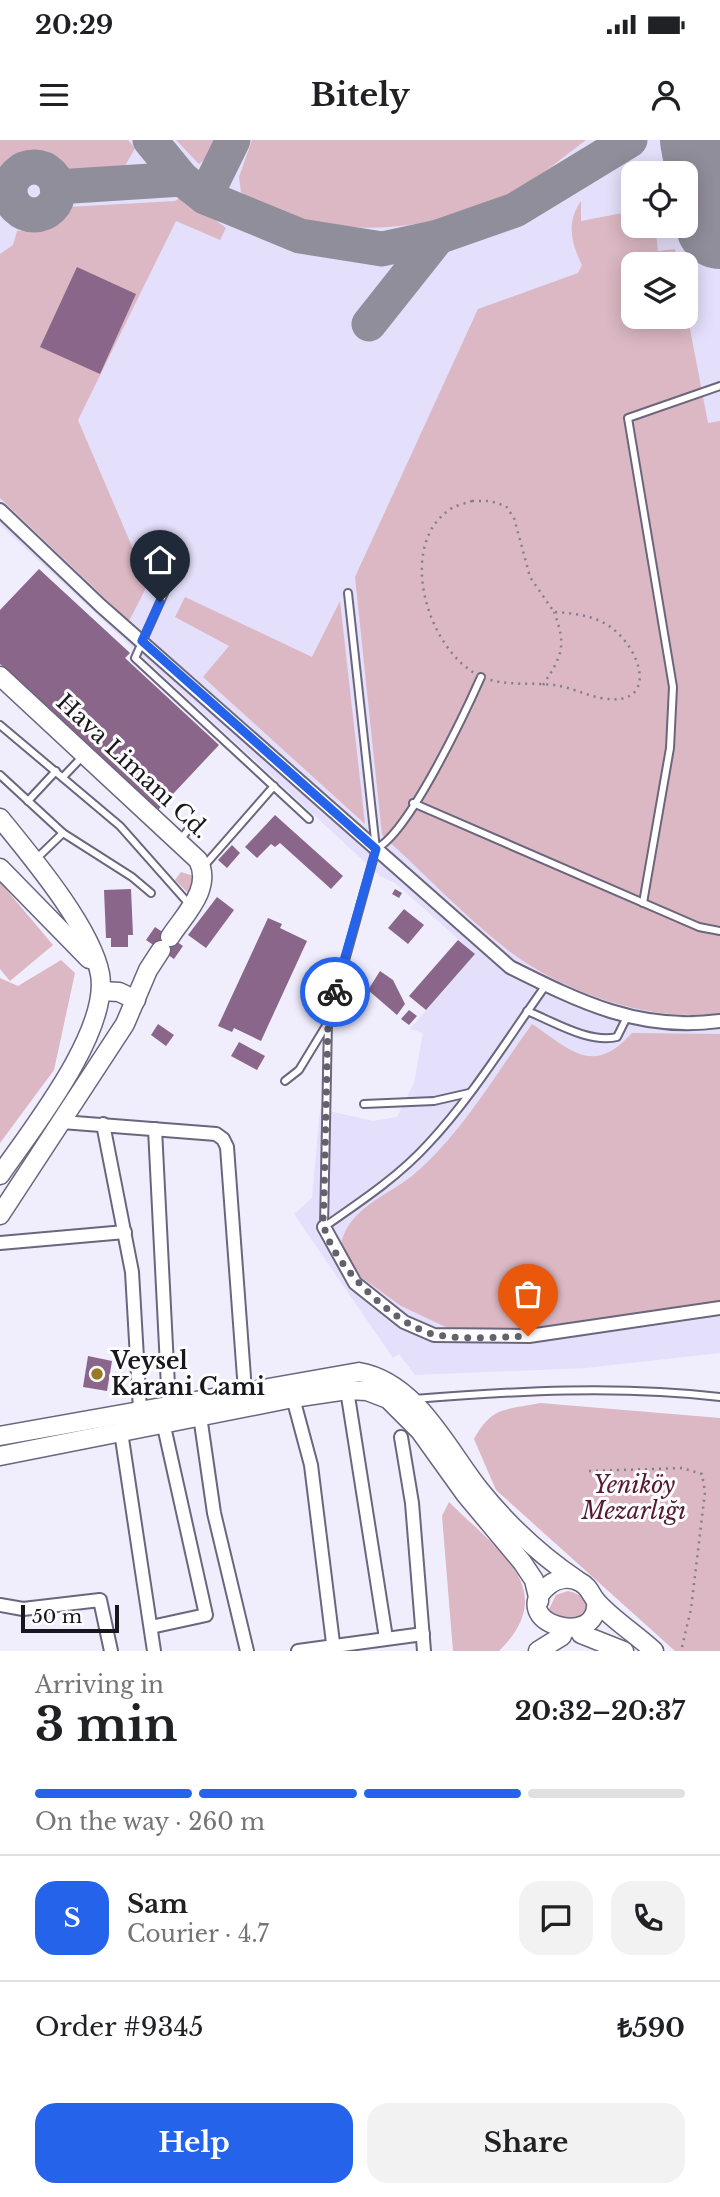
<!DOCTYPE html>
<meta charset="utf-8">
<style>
:root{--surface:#fff;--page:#f2f2f2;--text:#202124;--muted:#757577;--line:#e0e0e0;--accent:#2563eb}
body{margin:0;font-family:"Libre Baskerville",serif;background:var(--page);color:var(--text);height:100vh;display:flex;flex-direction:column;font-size:26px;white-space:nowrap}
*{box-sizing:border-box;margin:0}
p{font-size:23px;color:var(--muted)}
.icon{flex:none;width:38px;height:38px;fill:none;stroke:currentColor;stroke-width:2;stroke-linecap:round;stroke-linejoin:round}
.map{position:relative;height:1511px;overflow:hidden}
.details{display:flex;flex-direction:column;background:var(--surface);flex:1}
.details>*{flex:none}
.controls{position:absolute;left:621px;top:21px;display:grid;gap:14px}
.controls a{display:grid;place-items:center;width:77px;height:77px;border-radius:14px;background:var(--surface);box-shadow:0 4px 18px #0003;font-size:35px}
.scale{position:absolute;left:21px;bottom:18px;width:98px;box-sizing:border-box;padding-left:7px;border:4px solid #18161f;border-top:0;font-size:19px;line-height:24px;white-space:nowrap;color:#18161f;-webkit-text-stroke:5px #fdfdfd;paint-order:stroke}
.pin{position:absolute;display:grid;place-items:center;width:60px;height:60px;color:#fff;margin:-72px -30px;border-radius:50% 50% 50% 0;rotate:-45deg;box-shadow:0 0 7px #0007}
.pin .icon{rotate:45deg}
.courier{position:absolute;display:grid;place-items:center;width:70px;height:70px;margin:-35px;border:5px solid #2563eb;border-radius:50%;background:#fff;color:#222;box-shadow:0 2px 9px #0007}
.headline em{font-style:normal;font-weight:800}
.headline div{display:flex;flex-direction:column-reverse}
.headline{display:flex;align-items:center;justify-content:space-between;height:119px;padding:0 35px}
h1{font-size:46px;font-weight:800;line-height:52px}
.bar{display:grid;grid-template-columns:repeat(4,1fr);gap:10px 7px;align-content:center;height:84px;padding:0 35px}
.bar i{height:9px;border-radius:5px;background:var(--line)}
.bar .on{background:var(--accent)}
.bar p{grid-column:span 4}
.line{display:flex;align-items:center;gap:18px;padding:0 35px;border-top:2px solid var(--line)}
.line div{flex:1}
.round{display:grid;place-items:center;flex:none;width:74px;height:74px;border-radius:21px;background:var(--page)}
.cta{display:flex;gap:14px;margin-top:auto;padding:14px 35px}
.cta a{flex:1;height:80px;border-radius:21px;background:var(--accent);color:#fff;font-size:28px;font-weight:800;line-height:80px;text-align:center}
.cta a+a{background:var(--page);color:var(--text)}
.status{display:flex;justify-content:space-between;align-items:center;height:49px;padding:0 35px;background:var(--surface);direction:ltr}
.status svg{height:19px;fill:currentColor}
header{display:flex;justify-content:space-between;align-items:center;height:91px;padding:0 35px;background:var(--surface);font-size:32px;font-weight:800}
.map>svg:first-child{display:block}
</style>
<div class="status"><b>20:29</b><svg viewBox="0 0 49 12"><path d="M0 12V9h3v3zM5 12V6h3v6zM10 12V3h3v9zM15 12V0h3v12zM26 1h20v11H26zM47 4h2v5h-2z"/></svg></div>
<header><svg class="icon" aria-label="menu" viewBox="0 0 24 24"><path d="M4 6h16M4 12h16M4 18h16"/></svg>Bitely<svg class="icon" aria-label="person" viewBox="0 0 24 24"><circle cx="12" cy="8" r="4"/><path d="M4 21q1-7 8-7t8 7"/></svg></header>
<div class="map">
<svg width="720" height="1511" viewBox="0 0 720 1511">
<rect width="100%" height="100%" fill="#f0edfd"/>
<path fill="#e4dffa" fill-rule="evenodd" d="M 0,0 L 720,0 L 720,1213 L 586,1228 L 415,1235 L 399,1214 L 393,1218 L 294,1074 L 312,1058 L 320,969 L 373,981 L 397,977 L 414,943 L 423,893 L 410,889 L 475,814 L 395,743 L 380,736 L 0,385 ZM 634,33 L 686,33 L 686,86 L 634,86 ZM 634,124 L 686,124 L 686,177 L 634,177 Z"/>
<g fill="#dbb8c3">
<path d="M 0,0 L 128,0 L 135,8 L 125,26 L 66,32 C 33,4 29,27 0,34 Z"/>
<polygon points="176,0 216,0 209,16 199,24"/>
<path d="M 252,0 L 586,0 C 563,17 541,36 517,51 C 448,94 307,105 241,52 L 239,37 Z"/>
<path d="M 183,56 L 226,88 L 220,100 L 176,81 L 78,280 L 148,444 L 129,481 L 0,358 L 0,114 L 13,105 L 17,91 C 39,89 57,87 68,67 L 175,61 Z"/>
<path d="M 581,61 L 581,81 L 633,71 L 634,86 L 671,86 L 656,92 L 658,111 L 675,109 L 678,124 L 634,124 L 634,177 L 686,177 L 686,168 L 708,283 L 720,281 L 720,873 C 650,883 565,853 509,811 C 464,776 424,733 382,695 L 355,437 L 478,169 L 578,133 L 582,125 C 571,102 566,83 581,61 Z"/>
<polygon points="185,457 312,517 340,461 365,684 203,537 229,506 175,477"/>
<polygon points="181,732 197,737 191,756 175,740"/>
<polygon points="0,742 53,805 10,841 0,829"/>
<polygon points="61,820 75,833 54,930 0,1003 0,838 18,846"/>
<path d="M 532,884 C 572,911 593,936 632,893 L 720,894 L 720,1162 L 526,1189 L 450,1189 L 401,1166 L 361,1137 L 341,1104 C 349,1068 385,1057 412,1036 C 461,995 495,935 532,884 Z"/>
<path d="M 540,1263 L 720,1278 L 720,1511 L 675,1511 L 496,1350 L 474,1299 C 492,1266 506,1270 540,1263 Z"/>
<path d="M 449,1362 C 494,1408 563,1448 499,1511 L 453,1511 L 442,1376 Z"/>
<path d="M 568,1451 C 594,1457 587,1472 576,1488 L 548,1471 L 556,1455 Z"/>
</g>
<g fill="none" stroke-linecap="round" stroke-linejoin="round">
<g stroke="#918e9b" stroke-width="35">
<polyline points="150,0 182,39 205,57 300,96 382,109 438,97 515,70 630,0"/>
<circle cx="34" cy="51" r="24"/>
<polyline points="57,47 182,39"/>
<polyline points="205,57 233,0"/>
<polyline points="369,184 438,97"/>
</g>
<polyline stroke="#918e9b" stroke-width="88" points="704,0 720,85"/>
</g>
<g fill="#8a678a">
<polygon points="77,127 136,154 100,234 40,207"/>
<polygon points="39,429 130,513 125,518 219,605 157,671 0,524 0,470"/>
<polygon points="275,675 343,736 331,749 280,703 275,707 271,704 257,718 245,707"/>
<polygon points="232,705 240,713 227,728 218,720"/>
<polygon points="131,749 133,795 128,795 128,807 111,807 111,798 106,798 104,750"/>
<polygon points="395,749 402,753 399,758 392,754"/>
<polygon points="217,757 234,770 206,808 188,795"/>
<polygon points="404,769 424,785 408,804 388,788"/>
<polygon points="268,778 282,784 280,788 307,801 261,901 234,888 232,892 218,886"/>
<polygon points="155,787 183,806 174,819 146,800"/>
<polygon points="458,800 475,814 426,870 409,856"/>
<polygon points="380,831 393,840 405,864 397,875 368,850"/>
<polygon points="409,870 417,876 409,885 401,879"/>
<polygon points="158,884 174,895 166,906 151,895"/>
<polygon points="239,902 265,916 257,930 231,916"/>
<polygon points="88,1216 112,1221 107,1251 83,1247"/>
</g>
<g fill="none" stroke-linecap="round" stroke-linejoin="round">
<g stroke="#6b657d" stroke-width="10">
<g id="lane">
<polyline points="169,442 135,518 309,679"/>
<polyline points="0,585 120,686 189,764"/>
<polyline points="0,635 63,693 132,737 151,753"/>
<polyline points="64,636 82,617"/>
<polyline points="28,661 56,631"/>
<polyline points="413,663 699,787 720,791"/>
<polyline points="180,700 192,685"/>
<path d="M 377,708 C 409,692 465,573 481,537"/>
<polyline points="35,720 63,693"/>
<polyline points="204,726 274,646"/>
<polyline points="643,763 670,608 673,547 628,278 720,246"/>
<path d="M 527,871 C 553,881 589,904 617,897 L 627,877"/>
<polyline points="285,941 299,930 327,884"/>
<polyline points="364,964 434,961 469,953"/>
<polyline points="324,1087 328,882 376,709 348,453"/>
<path d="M 324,1087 C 360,1062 398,1037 428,1004 C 473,956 508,898 546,845"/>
<path d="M 414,1259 C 515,1251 619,1245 720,1257"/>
</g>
</g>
<g stroke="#6b657d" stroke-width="16">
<g id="street">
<path d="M 0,370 L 101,466 L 510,827 C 580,862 640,892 720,881"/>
<polyline points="62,982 216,994 223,999 227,1007 245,1251"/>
<polyline points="103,984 132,1132 140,1270"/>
<polyline points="155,989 169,1266"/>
<polyline points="324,1087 355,1143 404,1182 434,1195 529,1196 720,1168"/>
<polyline points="0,1103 125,1092"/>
<polyline points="347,1250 386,1498"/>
<polyline points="293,1258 311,1325 334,1511"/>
<polyline points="200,1276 214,1373 247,1511"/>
<polyline points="121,1292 154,1511"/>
<polyline points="401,1297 412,1363 424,1511"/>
<polyline points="0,1465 23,1469 100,1460 111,1511"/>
<polyline points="151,1487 206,1475 163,1282"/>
<polyline points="298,1511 423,1494"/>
</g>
</g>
<g stroke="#6b657d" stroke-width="21">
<g id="secondary">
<path d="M 0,536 L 198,720 C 213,748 185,774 170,797"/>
<path d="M 0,678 C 30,715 91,787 100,834 C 110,891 32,989 0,1035"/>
<polyline points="0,728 89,819"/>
<polyline points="101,851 119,852 136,860"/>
<polyline points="0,1075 125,884 148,830 161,810"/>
<path d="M 0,1296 L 359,1232 C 416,1242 446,1307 479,1349 C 507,1384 540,1415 577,1440"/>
<polyline points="0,1316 293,1258 347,1250 367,1251 388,1259 420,1291 466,1355 522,1422 534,1440 539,1461"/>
<path d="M 596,1461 C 601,1511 503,1482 549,1445 C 558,1438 570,1437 580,1442 C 590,1447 590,1454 597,1462 C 613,1480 636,1494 654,1511"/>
<polyline points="581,1494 624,1511"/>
<polyline points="538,1511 562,1496"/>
</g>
</g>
<g stroke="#827f8c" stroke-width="2.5" stroke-dasharray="2 5" stroke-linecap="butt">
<path d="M 472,361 L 490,361 L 506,366 L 514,378 L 530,437 L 554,472 C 571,473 590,475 606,484 C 641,505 662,569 601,558 C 585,555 570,547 554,545 C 529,542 503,547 480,536 C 427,511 395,403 452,368 C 458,365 466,363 472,361 Z"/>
<path d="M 543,545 C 562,516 567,506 554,472"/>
<polyline points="589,1331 682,1328 702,1334 705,1352 691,1469 681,1511"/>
</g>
<use href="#lane" stroke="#fff" stroke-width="6"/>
<use href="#street" stroke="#fff" stroke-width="12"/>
<use href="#secondary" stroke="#fff" stroke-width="18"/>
</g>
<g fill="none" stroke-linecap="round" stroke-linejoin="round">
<path stroke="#64616d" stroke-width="7" stroke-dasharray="0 12.6" d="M 335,852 L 328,882 L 324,1059 C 324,1068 322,1078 324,1086 C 332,1125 397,1188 437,1195 C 466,1200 498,1197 528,1196"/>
<polyline stroke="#2563eb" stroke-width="9" points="160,462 142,501 376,709 335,852"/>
</g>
<circle fill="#977a23" stroke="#fdfdfd" stroke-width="2.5" cx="97" cy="1234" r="7"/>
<g text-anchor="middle" stroke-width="6" stroke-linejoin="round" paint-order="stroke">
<g font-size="23" fill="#18161f" stroke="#fdfdfd">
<text transform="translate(133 626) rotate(43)" y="8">Hava Limanı Cd.</text>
</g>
<g font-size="23" font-weight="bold" fill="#18161f" stroke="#fdfdfd" text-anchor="start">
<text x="111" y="1229">Veysel<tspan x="111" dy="26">Karani Cami</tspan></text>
</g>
<g font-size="23" font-style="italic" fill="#571834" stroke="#fdfdfd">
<text x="634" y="1353">Yeniköy<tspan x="634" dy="26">Mezarlığı</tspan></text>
</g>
</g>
</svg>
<div class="controls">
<a><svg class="icon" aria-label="locate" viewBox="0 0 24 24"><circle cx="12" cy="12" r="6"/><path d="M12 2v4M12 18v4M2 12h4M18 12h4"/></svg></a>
<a><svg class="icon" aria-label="layers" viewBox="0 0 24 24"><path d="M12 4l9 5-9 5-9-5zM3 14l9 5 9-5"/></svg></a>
</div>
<div class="scale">50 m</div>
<div class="pin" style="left:528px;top:1196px;background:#ea580c"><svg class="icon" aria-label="bag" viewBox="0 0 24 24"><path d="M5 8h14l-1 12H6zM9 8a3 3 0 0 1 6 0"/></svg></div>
<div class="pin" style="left:160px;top:462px;background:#1f2937"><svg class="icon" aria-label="home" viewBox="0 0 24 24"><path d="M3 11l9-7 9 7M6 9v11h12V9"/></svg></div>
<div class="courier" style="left:335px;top:852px"><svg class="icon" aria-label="bike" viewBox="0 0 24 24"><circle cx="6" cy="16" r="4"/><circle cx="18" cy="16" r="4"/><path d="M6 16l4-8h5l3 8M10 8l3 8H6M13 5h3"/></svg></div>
</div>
<section class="details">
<div class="headline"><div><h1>3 min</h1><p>Arriving in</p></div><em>20:32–20:37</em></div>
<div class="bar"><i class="on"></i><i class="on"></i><i class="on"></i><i></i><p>On the way · 260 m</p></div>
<div class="line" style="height:126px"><b class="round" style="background:var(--accent);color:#fff">S</b><div><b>Sam</b><p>Courier · 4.7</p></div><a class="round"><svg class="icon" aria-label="chat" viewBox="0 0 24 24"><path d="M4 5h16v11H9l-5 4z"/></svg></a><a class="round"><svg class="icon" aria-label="phone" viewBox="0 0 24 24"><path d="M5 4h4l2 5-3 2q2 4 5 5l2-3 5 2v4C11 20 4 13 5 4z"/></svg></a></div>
<div class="line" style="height:91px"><div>Order #9345</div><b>₺590</b></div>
<div class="cta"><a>Help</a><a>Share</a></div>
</section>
